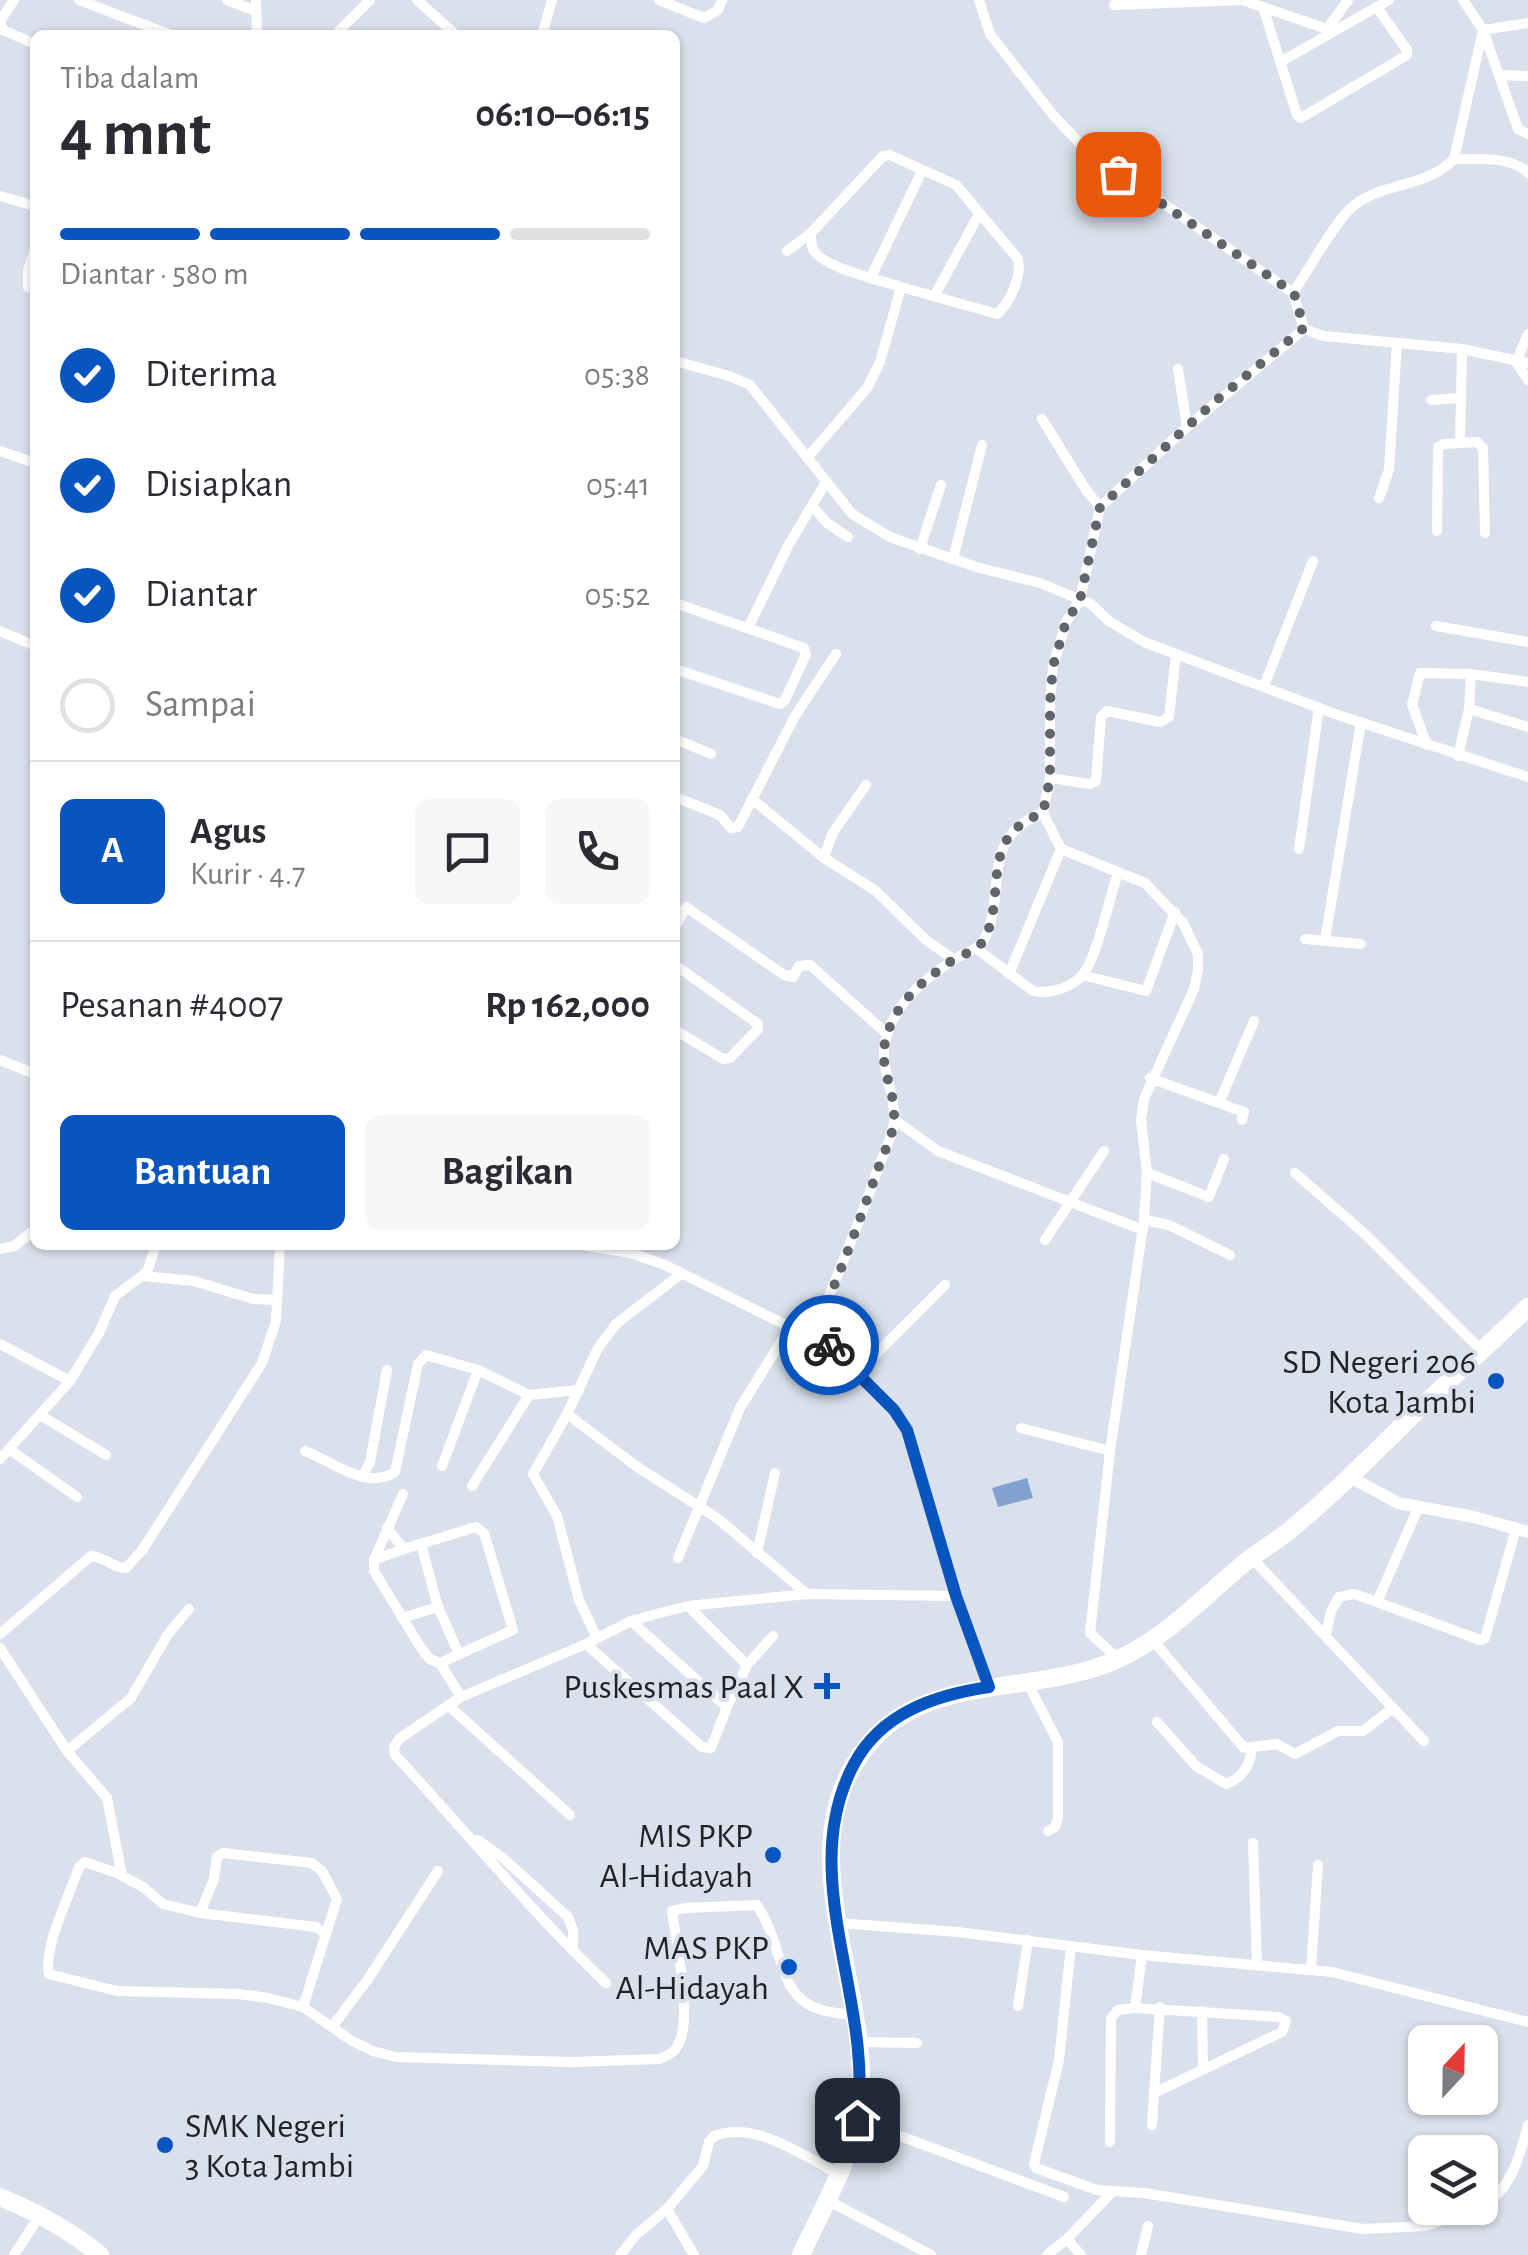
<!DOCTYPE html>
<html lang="id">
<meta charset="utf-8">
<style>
:root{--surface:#fff;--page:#f7f7f7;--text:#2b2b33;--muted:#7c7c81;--line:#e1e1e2;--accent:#0955bf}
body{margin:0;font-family:"Alegreya Sans",sans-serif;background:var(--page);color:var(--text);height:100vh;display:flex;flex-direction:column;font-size:38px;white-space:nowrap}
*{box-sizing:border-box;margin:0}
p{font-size:32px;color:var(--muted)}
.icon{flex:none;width:55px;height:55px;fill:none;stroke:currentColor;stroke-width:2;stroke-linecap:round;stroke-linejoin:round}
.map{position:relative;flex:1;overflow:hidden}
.side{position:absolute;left:30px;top:30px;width:650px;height:1220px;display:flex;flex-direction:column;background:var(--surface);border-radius:15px;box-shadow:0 2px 8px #0004}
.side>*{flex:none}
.needle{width:65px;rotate:22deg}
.tools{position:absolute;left:1408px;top:2025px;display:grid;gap:20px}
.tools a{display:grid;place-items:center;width:90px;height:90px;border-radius:15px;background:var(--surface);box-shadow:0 2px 8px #0004;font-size:50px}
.pin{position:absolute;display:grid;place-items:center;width:85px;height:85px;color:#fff;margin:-42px;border-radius:20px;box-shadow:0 5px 15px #0006}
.courier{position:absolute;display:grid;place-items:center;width:100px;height:100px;margin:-50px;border:8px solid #0955bf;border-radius:50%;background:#fff;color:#222;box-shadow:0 2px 12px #0007}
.overview em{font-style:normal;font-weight:600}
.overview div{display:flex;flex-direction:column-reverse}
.overview{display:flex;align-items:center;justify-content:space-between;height:170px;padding:0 30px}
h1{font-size:65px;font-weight:600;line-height:75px}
.bar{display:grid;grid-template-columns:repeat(4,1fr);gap:15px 10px;align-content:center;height:120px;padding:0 30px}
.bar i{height:12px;border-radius:8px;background:var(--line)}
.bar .active{background:var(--accent)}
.bar p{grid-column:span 4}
.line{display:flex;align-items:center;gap:25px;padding:0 30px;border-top:2px solid var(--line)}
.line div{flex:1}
.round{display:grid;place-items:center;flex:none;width:105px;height:105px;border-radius:15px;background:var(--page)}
ol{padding:0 30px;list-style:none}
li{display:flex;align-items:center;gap:30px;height:110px}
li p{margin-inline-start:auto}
li .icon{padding:10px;border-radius:50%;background:var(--accent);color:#fff;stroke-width:4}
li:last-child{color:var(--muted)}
li i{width:55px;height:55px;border:5px solid var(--line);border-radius:50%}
.action{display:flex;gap:20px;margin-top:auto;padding:20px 30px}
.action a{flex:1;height:115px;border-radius:15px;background:var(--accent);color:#fff;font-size:40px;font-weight:600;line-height:115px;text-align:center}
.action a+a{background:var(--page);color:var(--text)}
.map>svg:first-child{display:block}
</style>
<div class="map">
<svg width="1528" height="2255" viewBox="0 0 1528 2255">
<rect width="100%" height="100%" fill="#dae1ec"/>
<polygon fill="#82a1d1" points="1027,1478 1033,1498 998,1507 992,1488"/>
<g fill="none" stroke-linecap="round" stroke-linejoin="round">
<g stroke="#fff" stroke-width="10">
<polyline points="79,0 171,35"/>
<polyline points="227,0 256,11"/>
<polyline points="256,0 257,35"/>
<polyline points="417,0 456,35"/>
<polyline points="659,0 704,18 718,10 722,0"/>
<polyline points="979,0 990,34 1053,115 1086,150 1293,293 1304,329 1324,336 1462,349 1528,363"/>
<polyline points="1463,0 1483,30 1518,129 1528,134"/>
<polyline points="1114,5 1242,0 1333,31"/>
<polyline points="1263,7 1297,115 1301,118 1407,55 1407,50 1378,9"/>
<polyline points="0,21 14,0"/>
<polyline points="0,22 3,30 35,44"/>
<polyline points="1327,29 1348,0"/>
<polyline points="1483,30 1528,23"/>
<polyline points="335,35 370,0"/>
<polyline points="542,35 552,0"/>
<polyline points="1282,61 1389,0"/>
<polyline points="1499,75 1528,76"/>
<path d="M 1454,159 C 1478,160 1510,155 1528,173"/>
<polyline points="0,196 35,206"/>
<path d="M 811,233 C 811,238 811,244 813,249 C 822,268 881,280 901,287"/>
<polyline points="35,248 28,270 28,287 35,290"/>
<path d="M 787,251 L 811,233 L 883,156 L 890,155 L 956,185 L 1018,259 C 1022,276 1010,303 997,314 L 901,287 L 880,362 L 867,388 L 807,458"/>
<polyline points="871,277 922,171"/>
<path d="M 1293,293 C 1308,271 1333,225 1350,209 C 1379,181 1424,190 1454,159 L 1483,30"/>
<polyline points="935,295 979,214"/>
<polyline points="675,361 729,376 750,385 852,514 890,537 976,567 1040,583 1091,604 1109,621 1144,642 1335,714 1528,777"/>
<polyline points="1516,362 1528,334"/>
<polyline points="1516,362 1528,380"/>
<polyline points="1178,369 1187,427"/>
<polyline points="1431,400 1459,398"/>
<polyline points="1042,419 1086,490 1100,507"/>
<polyline points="1460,443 1462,349"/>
<polyline points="0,451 35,463"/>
<polyline points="1379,498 1389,470 1397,343"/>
<polyline points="812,506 827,523 848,537"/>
<polyline points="1437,531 1438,447 1444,444 1477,442 1483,448 1485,533"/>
<polyline points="920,549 941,485"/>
<polyline points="953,559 982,445"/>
<polyline points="675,603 804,648 806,654 785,700 780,704 675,669"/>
<polyline points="1436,626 1528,642"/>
<polyline points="748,628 788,546 826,482"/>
<polyline points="0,631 35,646"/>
<polyline points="1264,686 1313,561"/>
<polyline points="1469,709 1528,727"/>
<polyline points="675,739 711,754"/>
<polyline points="1427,745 1412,705 1420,673 1471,674 1528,682"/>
<polyline points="1458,756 1469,709 1471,674"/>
<polyline points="1050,778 1090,784 1096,781 1101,717 1107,711 1160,722 1169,717 1176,654"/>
<polyline points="675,797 720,815 731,828 738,827 795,716 836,654"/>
<polyline points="752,799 824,858 876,891 926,940 953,959"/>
<polyline points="1043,813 1050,778 1050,703 1053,666 1066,622 1080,600 1100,507 1187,427 1304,329"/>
<polyline points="1299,849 1319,707"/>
<polyline points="824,858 832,834 866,785"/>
<polyline points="675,927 686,907 784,975 793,977 799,966 810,965 887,1034"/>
<polyline points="1305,939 1361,944"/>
<polyline points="1325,940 1361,722"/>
<path d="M 977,949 L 1033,991 C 1050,995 1074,987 1084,973 C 1098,953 1109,899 1118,873"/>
<polyline points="675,965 758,1024 758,1029 730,1058 723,1059 675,1030"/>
<polyline points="1009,974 1061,849"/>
<polyline points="1082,975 1146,991 1175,912"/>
<polyline points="0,1060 35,1074"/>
<polyline points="1150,1078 1219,1103 1254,1021"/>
<polyline points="1219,1103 1244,1112 1242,1120"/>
<polyline points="895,1120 938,1151 1143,1230"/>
<polyline points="1147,1173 1209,1197 1224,1159"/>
<polyline points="1295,1173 1366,1235 1481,1350"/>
<polyline points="1144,1220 1169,1225 1230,1255"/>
<polyline points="1045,1240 1104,1151"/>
<polyline points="581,1245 631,1253 665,1265 790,1327 813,1333 839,1353 894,1410 907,1430 956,1596 989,1687"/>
<polyline points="0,1249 14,1246 35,1229"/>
<polyline points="681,1274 616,1324 598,1348 567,1414 636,1466 717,1518 807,1594"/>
<polyline points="143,1276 194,1281 253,1299 275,1300"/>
<path d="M 813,1333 C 837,1279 858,1225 878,1169 C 883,1154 894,1134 894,1119 C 895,1079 872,1065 892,1022 C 904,996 927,978 950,962 C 963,952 979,952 986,936 C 1006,890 980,836 1043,813 L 1061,849 L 1145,883 L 1183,923 L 1198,954 L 1198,970 L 1194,989 L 1144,1099 L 1141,1120 L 1147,1173 L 1144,1220 L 1110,1451 L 1090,1633 L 1118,1659"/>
<polyline points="0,1344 70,1381"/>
<polyline points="857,1373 945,1285"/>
<polyline points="567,1414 533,1474 557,1516 579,1600 597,1638"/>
<polyline points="42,1416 106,1455"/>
<polyline points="1021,1428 1110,1451"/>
<polyline points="9,1449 77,1497"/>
<path d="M 305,1451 C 332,1461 366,1491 395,1472 L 418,1364 L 426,1355 L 478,1370 L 529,1395"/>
<polyline points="0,1459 70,1381 99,1333 115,1296 147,1272 156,1245"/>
<polyline points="442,1466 478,1370"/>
<polyline points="362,1477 370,1462 387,1370"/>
<polyline points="472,1486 529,1395 579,1390"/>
<polyline points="403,1494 374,1560 374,1571 421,1648 430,1659 440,1663 461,1697"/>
<polyline points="1419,1506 1377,1602 1480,1640 1485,1638 1516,1529"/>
<polyline points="387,1528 404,1549 476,1527 484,1533 513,1630 440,1663"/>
<polyline points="421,1544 438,1607 459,1654"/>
<polyline points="757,1553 775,1473"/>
<polyline points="1251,1557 1424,1741"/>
<polyline points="678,1558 740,1408 790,1327"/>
<polyline points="374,1560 404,1549"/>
<polyline points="688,1606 747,1665"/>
<polyline points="402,1618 438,1607"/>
<polyline points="631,1621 727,1707 747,1665 773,1636"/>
<path d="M 0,1634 L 91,1556 C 105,1557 113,1568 126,1568 L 143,1549 L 262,1363 L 276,1321 L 280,1245"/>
<polyline points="1326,1634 1331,1611 1339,1597 1354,1594 1377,1602"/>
<polyline points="1152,1639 1244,1748 1277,1744 1295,1754 1338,1731 1363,1731 1393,1708"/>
<polyline points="586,1644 702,1747 711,1748 727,1707"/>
<polyline points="0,1648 67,1751 107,1798 122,1876 143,1887 163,1904 200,1913 316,1927 326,1934 303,2007"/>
<polyline points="1027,1682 1058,1742 1058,1818 1055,1827 1048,1831"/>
<polyline points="448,1705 570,1815"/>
<path d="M 1157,1722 L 1196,1766 L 1226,1784 C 1241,1779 1252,1764 1251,1749"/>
<polyline points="67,1751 131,1698 168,1634 189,1609"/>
<polyline points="478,1840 503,1858 568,1917 573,1930 573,1951"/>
<polyline points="1253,1843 1257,1965"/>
<path d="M 120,1874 L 85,1862 L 79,1867 C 70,1895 43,1947 49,1974 L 117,1991 L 238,1994 L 268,1998 L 303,2007 L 352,2041 L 373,2051 L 396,2057 L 572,2062 L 659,2059 C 667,2056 674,2053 678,2045 C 693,2022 676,1940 672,1911 L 685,1908 L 757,1905 C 791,1957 771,2014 853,2014"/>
<polyline points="200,1913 214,1879 217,1857 223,1853 312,1863 322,1871 337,1899 326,1934"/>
<polyline points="839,1923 958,1932 1142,1955 1332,1972 1528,2022"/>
<polyline points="1071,1946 1059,2060 1034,2164 1036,2168 1097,2190 1144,2193 1363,2229 1425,2226 1480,2208"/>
<polyline points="1142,1955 1135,2008 1279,2017 1286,2021 1282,2032 1154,2093 1152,2125"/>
<polyline points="1311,1970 1318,1865"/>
<path d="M 606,1983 C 531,1912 466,1831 395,1755 L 394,1747 L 400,1738 L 461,1697 L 586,1644 L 631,1621 L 660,1613 L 688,1606 L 807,1594 L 956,1596"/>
<polyline points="1018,2006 1028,1940"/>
<polyline points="1202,2011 1203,2069"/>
<polyline points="332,2027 368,1979 438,1871"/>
<polyline points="858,2042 917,2043"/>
<polyline points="1154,2093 1160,2007"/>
<polyline points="857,2120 1064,2197"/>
<polyline points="1110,2142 1111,2018 1118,2010 1135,2008"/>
<polyline points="827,2200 931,2255"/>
<path d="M 1480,2207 C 1512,2190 1519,2158 1528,2125"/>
<polyline points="1067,2239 1081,2255"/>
<polyline points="14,2255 40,2215"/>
<polyline points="620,2255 636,2235 667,2209"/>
<path d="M 694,2255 L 667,2209 L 703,2166 L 709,2142 L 714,2136 C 756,2120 803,2156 839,2174"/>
<polyline points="1047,2255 1067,2239 1111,2193"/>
<polyline points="1141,2255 1148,2226"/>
</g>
<polyline stroke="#fff" stroke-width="12" points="1350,1477 1398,1503 1474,1517 1528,1532"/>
<g stroke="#fff" stroke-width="18">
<path d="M 0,2197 C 36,2212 70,2230 100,2255"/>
<path d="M 801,2255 C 823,2206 855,2155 860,2101 C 870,2000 802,1876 846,1780 C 899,1664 1020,1702 1116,1660 C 1168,1637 1205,1595 1248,1560 C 1260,1551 1273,1543 1285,1534 C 1330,1498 1371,1456 1412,1416 C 1450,1379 1490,1344 1528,1307"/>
</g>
</g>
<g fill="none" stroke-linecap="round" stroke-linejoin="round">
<path stroke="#60656b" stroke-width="10" stroke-dasharray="0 18" d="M 829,1345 L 814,1333 C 838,1279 858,1225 878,1169 C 883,1154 894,1134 894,1119 C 895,1079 872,1065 892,1022 C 904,996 927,978 950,962 C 963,953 979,952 986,936 C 1006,890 979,836 1043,813 L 1050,778 L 1050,703 L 1053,666 L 1066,622 L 1080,600 L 1100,507 L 1212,404 L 1304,328 L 1294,293 L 1118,174"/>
<path stroke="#0955bf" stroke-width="12" d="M 829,1345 L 894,1410 L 907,1430 L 956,1596 L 989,1687 C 935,1695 881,1713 854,1764 C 794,1876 875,2002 857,2120"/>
</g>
<g fill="#0955bf" stroke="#dae1ec" stroke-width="4">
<circle cx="1496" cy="1381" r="10"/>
<path d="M822 1671h10v10h10v10h-10v10h-10v-10h-10v-10h10z"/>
<circle cx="773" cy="1855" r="10"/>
<circle cx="789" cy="1967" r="10"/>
<circle cx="165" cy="2145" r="10"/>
</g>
<g text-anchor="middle" stroke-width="8" stroke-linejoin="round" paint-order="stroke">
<g font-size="35" fill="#1f2226" stroke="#dae1ec" text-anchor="end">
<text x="1476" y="1373">SD Negeri 206<tspan x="1476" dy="40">Kota Jambi</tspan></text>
<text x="804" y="1698">Puskesmas Paal X</text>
<text x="753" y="1847">MIS PKP<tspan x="753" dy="40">Al-Hidayah</tspan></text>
<text x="769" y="1959">MAS PKP<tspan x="769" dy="40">Al-Hidayah</tspan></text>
<text x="185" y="2137" text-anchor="start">SMK Negeri<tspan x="185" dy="40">3 Kota Jambi</tspan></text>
</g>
</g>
</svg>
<div class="tools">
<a><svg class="needle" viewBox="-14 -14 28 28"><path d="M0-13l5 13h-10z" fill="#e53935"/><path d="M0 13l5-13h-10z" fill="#7c7c81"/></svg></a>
<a><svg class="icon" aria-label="layers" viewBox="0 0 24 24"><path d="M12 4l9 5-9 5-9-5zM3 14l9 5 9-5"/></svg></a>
</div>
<div class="pin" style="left:1118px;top:174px;background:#ea580c"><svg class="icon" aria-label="bag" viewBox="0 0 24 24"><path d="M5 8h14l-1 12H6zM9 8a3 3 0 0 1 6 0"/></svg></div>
<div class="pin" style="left:857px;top:2120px;background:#1f2937"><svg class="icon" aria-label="home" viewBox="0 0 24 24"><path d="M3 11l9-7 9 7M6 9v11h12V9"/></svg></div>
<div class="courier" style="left:829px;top:1345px"><svg class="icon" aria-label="bike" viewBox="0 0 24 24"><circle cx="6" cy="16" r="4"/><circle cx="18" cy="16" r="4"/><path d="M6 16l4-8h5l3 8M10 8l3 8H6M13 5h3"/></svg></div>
<section class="side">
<div class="overview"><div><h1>4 mnt</h1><p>Tiba dalam</p></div><em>06:10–06:15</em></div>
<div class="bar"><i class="active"></i><i class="active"></i><i class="active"></i><i></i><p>Diantar · 580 m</p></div>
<ol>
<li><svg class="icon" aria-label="check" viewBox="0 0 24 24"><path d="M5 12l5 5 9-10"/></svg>Diterima<p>05:38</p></li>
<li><svg class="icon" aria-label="check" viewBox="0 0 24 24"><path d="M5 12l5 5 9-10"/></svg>Disiapkan<p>05:41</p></li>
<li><svg class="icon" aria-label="check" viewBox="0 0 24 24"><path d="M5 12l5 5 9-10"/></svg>Diantar<p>05:52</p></li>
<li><i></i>Sampai</li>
</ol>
<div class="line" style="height:180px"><b class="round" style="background:var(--accent);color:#fff">A</b><div><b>Agus</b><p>Kurir · 4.7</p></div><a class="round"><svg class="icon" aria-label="chat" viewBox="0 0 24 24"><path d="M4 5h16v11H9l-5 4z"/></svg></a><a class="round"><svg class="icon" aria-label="phone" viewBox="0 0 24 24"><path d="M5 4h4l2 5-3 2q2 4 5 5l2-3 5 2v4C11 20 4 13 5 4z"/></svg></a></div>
<div class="line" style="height:130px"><div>Pesanan #4007</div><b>Rp 162,000</b></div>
<div class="action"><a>Bantuan</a><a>Bagikan</a></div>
</section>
</div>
